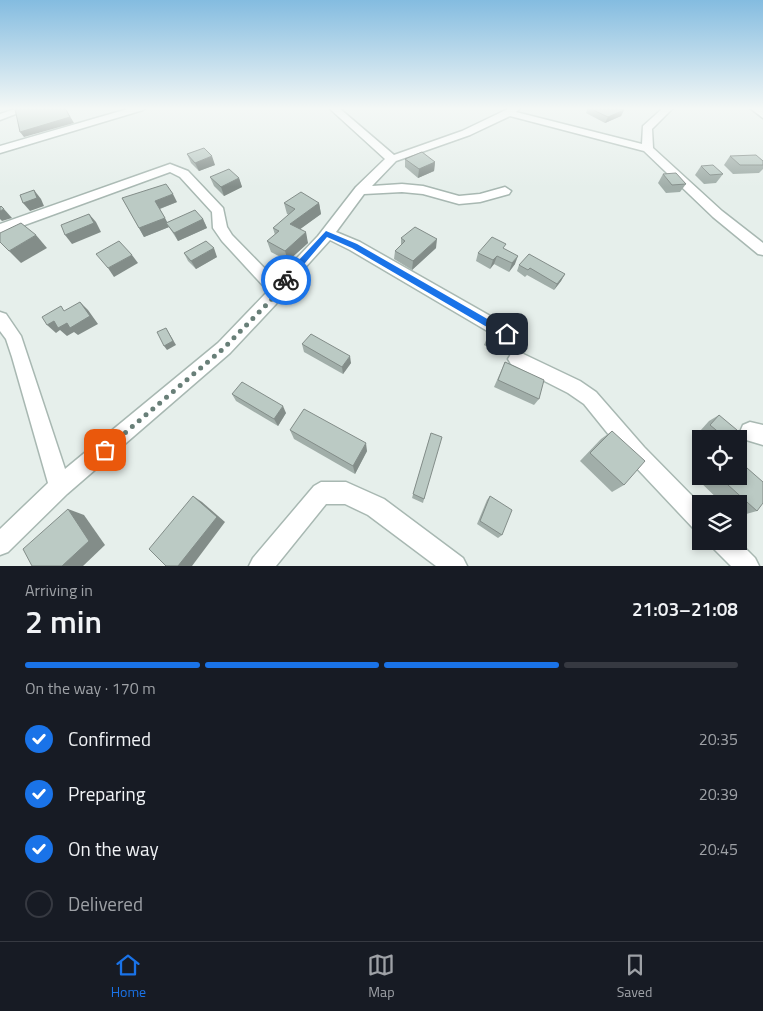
<!DOCTYPE html>
<meta charset="utf-8">
<style>
:root{--surface:#171b24;--page:#20242c;--text:#f1f3f6;--muted:#9ea1a6;--line:#363941;--accent:#1a73e8}
body{margin:0;font-family:"Titillium Web",sans-serif;background:var(--page);color:var(--text);height:100vh;display:flex;flex-direction:column;font-size:19px;white-space:nowrap}
*{box-sizing:border-box;margin:0}
p{font-size:16px;color:var(--muted)}
.icon{flex:none;width:28px;height:28px;fill:none;stroke:currentColor;stroke-width:2;stroke-linecap:round;stroke-linejoin:round}
.map{position:relative;height:566px;overflow:hidden}
.panel{display:flex;flex-direction:column;background:var(--surface);flex:1}
.panel>*{flex:none}
.tools{position:absolute;left:692px;top:430px;display:grid;gap:10px}
.tools a{display:grid;place-items:center;width:55px;height:55px;border-radius:0px;background:var(--surface);box-shadow:0 2px 8px #0003;font-size:25px}
.pin{position:absolute;display:grid;place-items:center;width:42px;height:42px;color:#fff;margin:-21px;border-radius:10px;box-shadow:0 2px 8px #0006}
.courier{position:absolute;display:grid;place-items:center;width:50px;height:50px;margin:-25px;border:4px solid #1a73e8;border-radius:50%;background:#fff;color:#222;box-shadow:0 1px 6px #0007}
.summary em{font-style:normal;font-weight:600}
.summary div{display:flex;flex-direction:column-reverse}
.summary{display:flex;align-items:center;justify-content:space-between;height:85px;padding:0 25px}
h1{font-size:32px;font-weight:600;line-height:38px}
.bar{display:grid;grid-template-columns:repeat(4,1fr);gap:8px 5px;align-content:center;height:60px;padding:0 25px}
.bar i{height:6px;border-radius:4px;background:var(--line)}
.bar .current{background:var(--accent)}
.bar p{grid-column:span 4}
ol{padding:0 25px;list-style:none}
li{display:flex;align-items:center;gap:15px;height:55px}
li p{margin-inline-start:auto}
li .icon{padding:5px;border-radius:50%;background:var(--accent);color:#fff;stroke-width:4}
li:last-child{color:var(--muted)}
li i{width:28px;height:28px;border:2px solid var(--line);border-radius:50%}
.menu{display:flex;justify-content:space-around;align-items:center;height:70px;border-top:1px solid var(--line);background:var(--surface);font-size:14px;color:var(--muted)}
.menu a{display:grid;justify-items:center;gap:2px}
.menu .current{color:var(--accent)}
.map>svg:first-child{display:block}
</style>
<div class="map">
<svg width="763" height="566" viewBox="0 0 763 566">
<rect width="100%" height="100%" fill="#e6efeb"/>
<g fill="none" stroke-linecap="round" stroke-linejoin="round">
<g stroke="#a8b8b2" stroke-width="3">
<g id="minor">
<polygon points="18,108 31,108 0,120 0,114"/>
<polygon points="131,108 145,108 143,110 0,153 0,146"/>
<polygon points="329,108 339,108 394,155 462,131 510,108 520,108 516,112 642,144 643,126 663,108 673,108 652,129 653,148 722,211 763,243 763,255 758,254 713,217 644,151 510,116 470,135 396,161 372,186 402,184 423,186 459,196 480,194 505,187 511,191 509,194 480,202 459,204 423,194 402,192 364,194 336,232 360,242 513,329 515,334 513,339 507,341 501,339 350,250 330,240 282,293 276,304 230,353 67,494 8,552 0,555 0,529 48,483 12,357 6,339 0,331 0,312 6,314 21,336 65,469 218,343 268,291 222,241 213,228 212,212 180,177 170,172 0,234 0,224 170,164 188,171 223,208 227,227 232,235 276,280 318,236 356,187 385,159"/>
<polygon points="750,108 760,108 763,110 763,118"/>
<polygon points="517,351 580,381 596,392 644,447 701,505 701,531 693,528 630,461 584,404 568,393 511,364 508,359 511,354"/>
<polygon points="750,422 763,425 763,445 743,439 740,432 743,425"/>
<polygon points="321,482 346,482 384,499 463,558 467,566 436,566 368,515 345,504 326,504 276,566 249,566 253,558 314,486"/>
<polygon points="711,541 738,541 755,558 759,566 731,566 714,549"/>
</g>
</g>
<use href="#minor" fill="#fff" fill-rule="evenodd"/>
</g>
<g fill="#a1aea9">
<polygon points="588,108 617,108 624,110 621,116 605,123 586,113"/>
<polygon points="187,154 215,165 199,171 191,163"/>
<polygon points="730,156 763,161 763,169 759,173 733,174 724,165"/>
<polygon points="405,159 435,162 434,171 418,178 405,167"/>
<polygon points="701,166 723,174 716,183 704,184 695,175"/>
<polygon points="663,174 686,184 680,192 666,193 658,183"/>
<polygon points="210,177 239,178 242,187 224,196 214,186"/>
<polygon points="122,198 177,202 160,209 167,222 203,219 207,228 178,241 169,227 144,237"/>
<polygon points="284,203 319,203 321,214 300,229 308,243 288,261 271,252 267,241 275,235 273,228 289,215 287,214"/>
<polygon points="401,238 436,248 412,270 394,259 395,251 401,245"/>
<polygon points="505,249 515,264 509,272 494,264 490,269 476,261 478,253"/>
<polygon points="184,253 217,257 196,269 188,261"/>
<polygon points="519,265 565,274 561,281 554,290 527,275 525,277 517,271"/>
<polygon points="506,334 497,352 484,345 487,338"/>
<polygon points="302,344 351,363 343,374 304,352"/>
<polygon points="505,362 539,399 534,405 494,387"/>
<polygon points="232,394 286,413 278,426 236,401"/>
<polygon points="719,415 729,439 709,439 700,431 709,421"/>
<polygon points="290,430 367,451 355,474 294,439"/>
<polygon points="612,431 624,485 612,492 580,461 601,439"/>
<polygon points="431,433 424,499 423,503 412,498"/>
<polygon points="701,473 701,476 739,476 757,511 739,516 739,504 723,504 696,478"/>
<polygon points="490,496 502,535 498,538 477,524 487,500"/>
</g>
<g fill="#838d89">
<polygon points="65,108 74,123 24,137 20,132"/>
<polygon points="624,110 621,116 605,123 608,117"/>
<polygon points="212,156 215,165 199,171 195,163"/>
<polygon points="435,162 434,171 418,178 419,169"/>
<polygon points="239,178 242,187 224,196 221,187"/>
<polygon points="34,190 41,199 44,206 30,211 23,203"/>
<polygon points="173,194 177,202 159,209 155,201"/>
<polygon points="319,203 321,214 292,235 290,224"/>
<polygon points="4,209 12,218 2,221 0,219 0,211"/>
<polygon points="89,214 96,222 101,232 72,244 65,235"/>
<polygon points="165,218 169,226 166,223 169,227 144,237 139,228"/>
<polygon points="203,219 207,228 178,241 174,233"/>
<polygon points="306,232 308,243 288,261 285,251"/>
<polygon points="36,235 47,248 21,263 9,251"/>
<polygon points="437,239 436,248 412,270 413,261"/>
<polygon points="214,248 217,257 196,269 191,261"/>
<polygon points="132,255 138,263 114,277 108,268"/>
<polygon points="497,256 494,264 490,269 493,260"/>
<polygon points="518,256 515,264 509,272 512,263"/>
<polygon points="565,274 561,281 554,290 557,284"/>
<polygon points="80,302 88,310 98,324 78,335 74,332 67,336 60,330 56,333 47,325"/>
<polygon points="166,328 176,345 167,350 164,346"/>
<polygon points="350,356 351,363 343,374 342,367"/>
<polygon points="283,406 286,413 278,426 274,419"/>
<polygon points="366,443 367,451 355,474 353,466"/>
<polygon points="193,496 202,502 225,522 192,566 178,566"/>
<polygon points="68,509 84,515 105,545 83,566 62,566"/>
</g>
<g fill="#bbcac4" stroke="#838d89">
<polygon points="19,108 65,108 70,117 20,132 15,109"/>
<polygon points="589,108 617,108 624,110 608,117"/>
<polygon points="204,148 212,156 195,163 187,154"/>
<polygon points="422,152 435,162 419,169 405,159"/>
<polygon points="756,155 763,161 763,165 740,165 730,156"/>
<polygon points="713,165 723,174 710,175 701,166"/>
<polygon points="229,169 239,178 221,187 210,177"/>
<polygon points="676,173 686,184 672,185 663,174"/>
<polygon points="166,184 173,194 155,201 165,218 139,228 122,198"/>
<polygon points="34,190 37,198 23,203 20,195"/>
<polygon points="301,192 319,203 290,224 306,232 285,251 267,241 279,231 273,228 295,209 284,203"/>
<polygon points="1,206 4,209 0,211 0,207"/>
<polygon points="195,210 203,219 174,233 166,223"/>
<polygon points="89,214 94,223 65,235 61,225"/>
<polygon points="21,223 36,235 9,251 0,242 0,233"/>
<polygon points="415,227 437,239 413,261 395,251 405,241 401,238"/>
<polygon points="492,237 506,244 503,248 518,256 512,263 497,256 493,260 478,253"/>
<polygon points="119,241 132,255 108,268 96,254"/>
<polygon points="206,241 214,248 191,261 184,253"/>
<polygon points="529,254 565,274 557,284 530,268 528,270 519,265"/>
<polygon points="80,302 90,316 70,328 67,323 58,328 54,321 47,325 42,317 61,306 64,311"/>
<polygon points="493,327 506,334 501,345 487,338"/>
<polygon points="166,328 173,341 164,346 157,332"/>
<polygon points="311,334 350,356 342,367 302,344"/>
<polygon points="505,362 544,380 539,399 498,380"/>
<polygon points="242,382 283,406 274,419 232,394"/>
<polygon points="304,409 366,443 353,466 290,430"/>
<polygon points="719,415 737,430 729,439 727,439 710,425"/>
<polygon points="612,431 645,461 624,485 590,453"/>
<polygon points="431,433 442,437 424,499 413,494"/>
<polygon points="739,461 763,482 763,503 757,511 718,476 739,476"/>
<polygon points="193,496 217,517 178,566 166,566 149,549"/>
<polygon points="490,496 512,510 502,535 480,521"/>
<polygon points="68,509 89,541 62,566 32,566 23,549"/>
</g>
<linearGradient id="sky" x2="0" y2="1"><stop stop-color="#84bce0"/><stop offset="0.58" stop-color="#f4f8f6"/><stop offset="1" stop-color="#f4f8f6" stop-opacity="0"/></linearGradient>
<rect width="763" height="187" fill="url(#sky)"/>
<polygon fill="#1a73e8" points="326,231 357,244 510,332 510,337 504,337 352,248 327,237 289,282 283,282 283,277"/>
<g fill="none" stroke-linecap="round" stroke-linejoin="round">
<polyline stroke="#687f78" stroke-width="5" stroke-dasharray="0 9" points="105,450 224,348 271,300 286,280"/>
</g>
</svg>
<div class="tools">
<a><svg class="icon" aria-label="locate" viewBox="0 0 24 24"><circle cx="12" cy="12" r="6"/><path d="M12 2v4M12 18v4M2 12h4M18 12h4"/></svg></a>
<a><svg class="icon" aria-label="layers" viewBox="0 0 24 24"><path d="M12 4l9 5-9 5-9-5zM3 14l9 5 9-5"/></svg></a>
</div>
<div class="pin" style="left:105px;top:450px;background:#ea580c"><svg class="icon" aria-label="bag" viewBox="0 0 24 24"><path d="M5 8h14l-1 12H6zM9 8a3 3 0 0 1 6 0"/></svg></div>
<div class="pin" style="left:507px;top:334px;background:#1f2937"><svg class="icon" aria-label="home" viewBox="0 0 24 24"><path d="M3 11l9-7 9 7M6 9v11h12V9"/></svg></div>
<div class="courier" style="left:286px;top:280px"><svg class="icon" aria-label="bike" viewBox="0 0 24 24"><circle cx="6" cy="16" r="4"/><circle cx="18" cy="16" r="4"/><path d="M6 16l4-8h5l3 8M10 8l3 8H6M13 5h3"/></svg></div>
</div>
<section class="panel">
<div class="summary"><div><h1>2 min</h1><p>Arriving in</p></div><em>21:03–21:08</em></div>
<div class="bar"><i class="current"></i><i class="current"></i><i class="current"></i><i></i><p>On the way · 170 m</p></div>
<ol>
<li><svg class="icon" aria-label="check" viewBox="0 0 24 24"><path d="M5 12l5 5 9-10"/></svg>Confirmed<p>20:35</p></li>
<li><svg class="icon" aria-label="check" viewBox="0 0 24 24"><path d="M5 12l5 5 9-10"/></svg>Preparing<p>20:39</p></li>
<li><svg class="icon" aria-label="check" viewBox="0 0 24 24"><path d="M5 12l5 5 9-10"/></svg>On the way<p>20:45</p></li>
<li><i></i>Delivered</li>
</ol>
</section>
<nav class="menu">
<a class="current"><svg class="icon" aria-label="home" viewBox="0 0 24 24"><path d="M3 11l9-7 9 7M6 9v11h12V9"/></svg>Home</a>
<a><svg class="icon" aria-label="map" viewBox="0 0 24 24"><path d="M3 6l6-2 6 2 6-2v14l-6 2-6-2-6 2zM9 4v14M15 6v14"/></svg>Map</a>
<a><svg class="icon" aria-label="saved" viewBox="0 0 24 24"><path d="M7 4h10v16l-5-4-5 4z"/></svg>Saved</a>
</nav>
